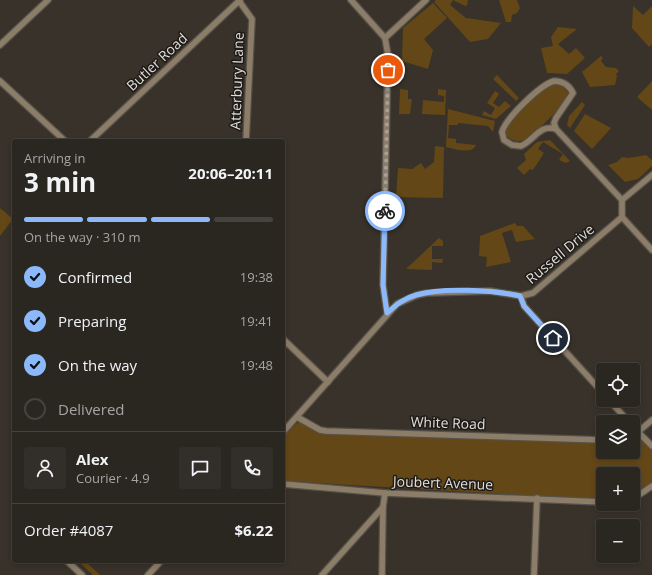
<!DOCTYPE html>
<meta charset="utf-8">
<style>
:root{--surface:#2a2620;--page:#322e29;--text:#f1f3f6;--muted:#a5a5a5;--line:#46433e;--accent:#8bb9fc}
body{margin:0;font-family:"Open Sans",sans-serif;background:var(--page);color:var(--text);height:100vh;display:flex;flex-direction:column;font-size:15px;white-space:nowrap}
*{box-sizing:border-box;margin:0}
p{font-size:13px;color:var(--muted)}
.icon{flex:none;width:22px;height:22px;fill:none;stroke:currentColor;stroke-width:2;stroke-linecap:round;stroke-linejoin:round}
.map{position:relative;flex:1;overflow:hidden}
.sheet{position:absolute;left:12px;top:139px;width:273px;height:424px;display:flex;flex-direction:column;background:var(--surface);border-radius:4px;box-shadow:0 2px 6px #0003,0 0 0 1px var(--line)}
.sheet>*{flex:none}
.fabs{position:absolute;left:596px;top:363px;display:grid;gap:8px}
.fabs a{display:grid;place-items:center;width:44px;height:44px;border-radius:4px;background:var(--surface);box-shadow:0 2px 6px #0003,0 0 0 1px var(--line);font-size:20px}
.pin{position:absolute;display:grid;place-items:center;width:34px;height:34px;color:#fff;margin:-17px;border:2px solid #fff;border-radius:50%;box-shadow:0 1px 4px #0007}
.courier{position:absolute;display:grid;place-items:center;width:40px;height:40px;margin:-20px;border:3px solid #8bb9fc;border-radius:50%;background:#fff;color:#222;box-shadow:0 1px 5px #0007}
.overview em{font-style:normal;font-weight:700}
.overview div{display:flex;flex-direction:column-reverse}
.overview{display:flex;align-items:center;justify-content:space-between;height:68px;padding:0 12px}
h1{font-size:26px;font-weight:700;line-height:30px}
.bar{display:grid;grid-template-columns:repeat(4,1fr);gap:6px 4px;align-content:center;height:48px;padding:0 12px}
.bar i{height:5px;border-radius:3px;background:var(--line)}
.bar .current{background:var(--accent)}
.bar p{grid-column:span 4}
.line{display:flex;align-items:center;gap:10px;padding:0 12px;border-top:1px solid var(--line)}
.line div{flex:1}
.round{display:grid;place-items:center;flex:none;width:42px;height:42px;border-radius:4px;background:var(--page)}
ol{padding:0 12px;list-style:none}
li{display:flex;align-items:center;gap:12px;height:44px}
li p{margin-inline-start:auto}
li .icon{padding:4px;border-radius:50%;background:var(--accent);color:#111;stroke-width:4}
li:last-child{color:var(--muted)}
li i{width:22px;height:22px;border:2px solid var(--line);border-radius:50%}
.map>svg:first-child{display:block}
</style>
<div class="map">
<svg width="652" height="575" viewBox="0 0 652 575">
<rect width="100%" height="100%" fill="#38322a"/>
<g fill="#634717">
<polygon points="436,0 468,0 467,5 465,6 453,0 450,5 466,18 501,23 488,39 470,42 434,2"/>
<polygon points="499,0 517,0 520,8 517,13 512,15 511,22 506,22"/>
<polygon points="433,3 447,18 424,39 433,50 428,69 402,61 403,28"/>
<polygon points="633,6 643,15 652,6 652,44 649,47 632,28"/>
<polygon points="558,27 577,29 558,44 569,54 576,48 585,58 567,74 547,73 541,48 553,46 551,37"/>
<polygon points="601,56 603,58 601,61 606,67 616,68 619,71 616,74 617,76 615,85 590,87 582,72"/>
<polygon points="497,75 519,98 516,101 493,79"/>
<polygon points="652,81 652,110 637,97"/>
<path d="M 553,83 L 563,87 L 568,92 C 567,104 535,134 524,140 C 518,143 507,140 506,133 C 505,129 508,125 510,121 L 548,85 Z"/>
<polygon points="400,89 408,90 408,99 412,99 410,114 399,114"/>
<polygon points="438,89 446,90 445,115 422,114 423,100 444,102 444,96 438,95"/>
<polygon points="495,91 499,94 493,103 499,107 505,101 511,106 496,119 482,115 484,111 491,115 495,108 487,103"/>
<polygon points="582,102 585,105 570,128 567,125 569,116"/>
<path d="M 448,109 L 495,121 L 493,132 L 488,126 L 458,123 L 458,125 L 449,125 L 448,138 L 456,139 L 456,143 L 476,145 C 471,155 456,149 446,147 Z"/>
<polygon points="585,114 611,128 592,149 574,131"/>
<polygon points="550,140 570,161 566,163 559,160 563,154 543,142 538,149 544,153 533,170 530,169 524,175 517,168 526,160 524,154 537,142"/>
<polygon points="435,146 444,147 443,198 396,197 398,168 412,169 421,163 425,169 434,162"/>
<polygon points="646,155 652,160 652,166 638,179 625,182 608,165 617,162 622,157 629,158"/>
<polygon points="0,208 13,219 0,236"/>
<polygon points="515,223 517,226 523,226 535,239 516,242 512,230 502,233 511,262 486,267 487,257 479,256 480,236"/>
<polygon points="439,238 443,241 443,246 432,246 432,259 443,259 442,263 432,262 432,270 406,269"/>
<polygon points="302,422 319,432 603,442 603,452 633,452 633,438 638,435 652,448 652,484 633,497 633,474 603,474 603,500 283,481 283,436 297,423"/>
<polygon points="78,561 85,561 100,575 93,575"/>
</g>
<g fill="none" stroke-linecap="round" stroke-linejoin="round">
<g stroke="#565149" stroke-width="8">
<g id="street">
<polyline points="351,0 385,38"/>
<polyline points="239,1 252,19 246,141"/>
<polyline points="0,45 48,0"/>
<polyline points="0,81 65,141"/>
<path d="M 554,81 C 562,81 569,85 573,93 L 556,118 L 554,123 L 556,129 C 539,124 535,140 521,146 L 512,145 L 504,140 L 502,132 C 506,118 540,85 554,81 Z"/>
<polyline points="556,129 622,200"/>
<polyline points="90,141 240,0"/>
<polyline points="622,217 652,250"/>
<polyline points="521,296 524,306 603,393"/>
<polyline points="387,313 383,285 388,55 385,38 426,0"/>
<polyline points="283,339 328,382"/>
<polyline points="609,400 629,422"/>
<polyline points="297,417 320,430 326,431 603,440"/>
<polyline points="633,427 652,446"/>
<polyline points="283,432 397,304 417,295 427,293 490,291 521,296 533,293 622,217 622,200 652,175"/>
<polyline points="633,436 652,420"/>
<polyline points="283,484 385,493 603,502"/>
<polyline points="633,499 652,486"/>
<polyline points="67,561 82,575"/>
<polyline points="148,575 161,561"/>
<polyline points="322,575 383,507"/>
<polyline points="382,575 383,507 385,493"/>
<polyline points="534,575 537,498"/>
</g>
</g>
<use href="#street" stroke="#8c7d69" stroke-width="5.5"/>
</g>
<g fill="none" stroke-linecap="round" stroke-linejoin="round">
<polyline stroke="#a5a09a" stroke-width="4" stroke-dasharray="0 7.2" points="385,211 388,70"/>
<path stroke="#8bb9fc" stroke-width="5" d="M 385,211 L 383,285 L 387,313 C 396,305 404,298 416,295 C 442,287 493,290 520,296 L 524,306 L 553,338"/>
</g>
<g text-anchor="middle" stroke-width="3" stroke-linejoin="round" paint-order="stroke">
<g font-size="14" fill="#e0dcd7" stroke="#1d1a17">
<text transform="translate(157 62) rotate(-43)" y="5">Butler Road</text>
<text transform="translate(237 81) rotate(-88)" y="5">Atterbury Lane</text>
<text transform="translate(560 254) rotate(-40)" y="5">Russell Drive</text>
<text transform="translate(448 423) rotate(2)" y="5">White Road</text>
<text transform="translate(443 483) rotate(2)" y="5">Joubert Avenue</text>
</g>
</g>
</svg>
<div class="fabs">
<a><svg class="icon" aria-label="locate" viewBox="0 0 24 24"><circle cx="12" cy="12" r="6"/><path d="M12 2v4M12 18v4M2 12h4M18 12h4"/></svg></a>
<a><svg class="icon" aria-label="layers" viewBox="0 0 24 24"><path d="M12 4l9 5-9 5-9-5zM3 14l9 5 9-5"/></svg></a>
<a>+</a>
<a>−</a>
</div>
<div class="pin" style="left:388px;top:70px;background:#ea580c"><svg class="icon" aria-label="bag" viewBox="0 0 24 24"><path d="M5 8h14l-1 12H6zM9 8a3 3 0 0 1 6 0"/></svg></div>
<div class="pin" style="left:553px;top:338px;background:#1f2937"><svg class="icon" aria-label="home" viewBox="0 0 24 24"><path d="M3 11l9-7 9 7M6 9v11h12V9"/></svg></div>
<div class="courier" style="left:385px;top:211px"><svg class="icon" aria-label="bike" viewBox="0 0 24 24"><circle cx="6" cy="16" r="4"/><circle cx="18" cy="16" r="4"/><path d="M6 16l4-8h5l3 8M10 8l3 8H6M13 5h3"/></svg></div>
<section class="sheet">
<div class="overview"><div><h1>3 min</h1><p>Arriving in</p></div><em>20:06–20:11</em></div>
<div class="bar"><i class="current"></i><i class="current"></i><i class="current"></i><i></i><p>On the way · 310 m</p></div>
<ol>
<li><svg class="icon" aria-label="check" viewBox="0 0 24 24"><path d="M5 12l5 5 9-10"/></svg>Confirmed<p>19:38</p></li>
<li><svg class="icon" aria-label="check" viewBox="0 0 24 24"><path d="M5 12l5 5 9-10"/></svg>Preparing<p>19:41</p></li>
<li><svg class="icon" aria-label="check" viewBox="0 0 24 24"><path d="M5 12l5 5 9-10"/></svg>On the way<p>19:48</p></li>
<li><i></i>Delivered</li>
</ol>
<div class="line" style="height:72px"><a class="round"><svg class="icon" aria-label="person" viewBox="0 0 24 24"><circle cx="12" cy="8" r="4"/><path d="M4 21q1-7 8-7t8 7"/></svg></a><div><b>Alex</b><p>Courier · 4.9</p></div><a class="round"><svg class="icon" aria-label="chat" viewBox="0 0 24 24"><path d="M4 5h16v11H9l-5 4z"/></svg></a><a class="round"><svg class="icon" aria-label="phone" viewBox="0 0 24 24"><path d="M5 4h4l2 5-3 2q2 4 5 5l2-3 5 2v4C11 20 4 13 5 4z"/></svg></a></div>
<div class="line" style="height:52px"><div>Order #4087</div><b>$6.22</b></div>
</section>
</div>
